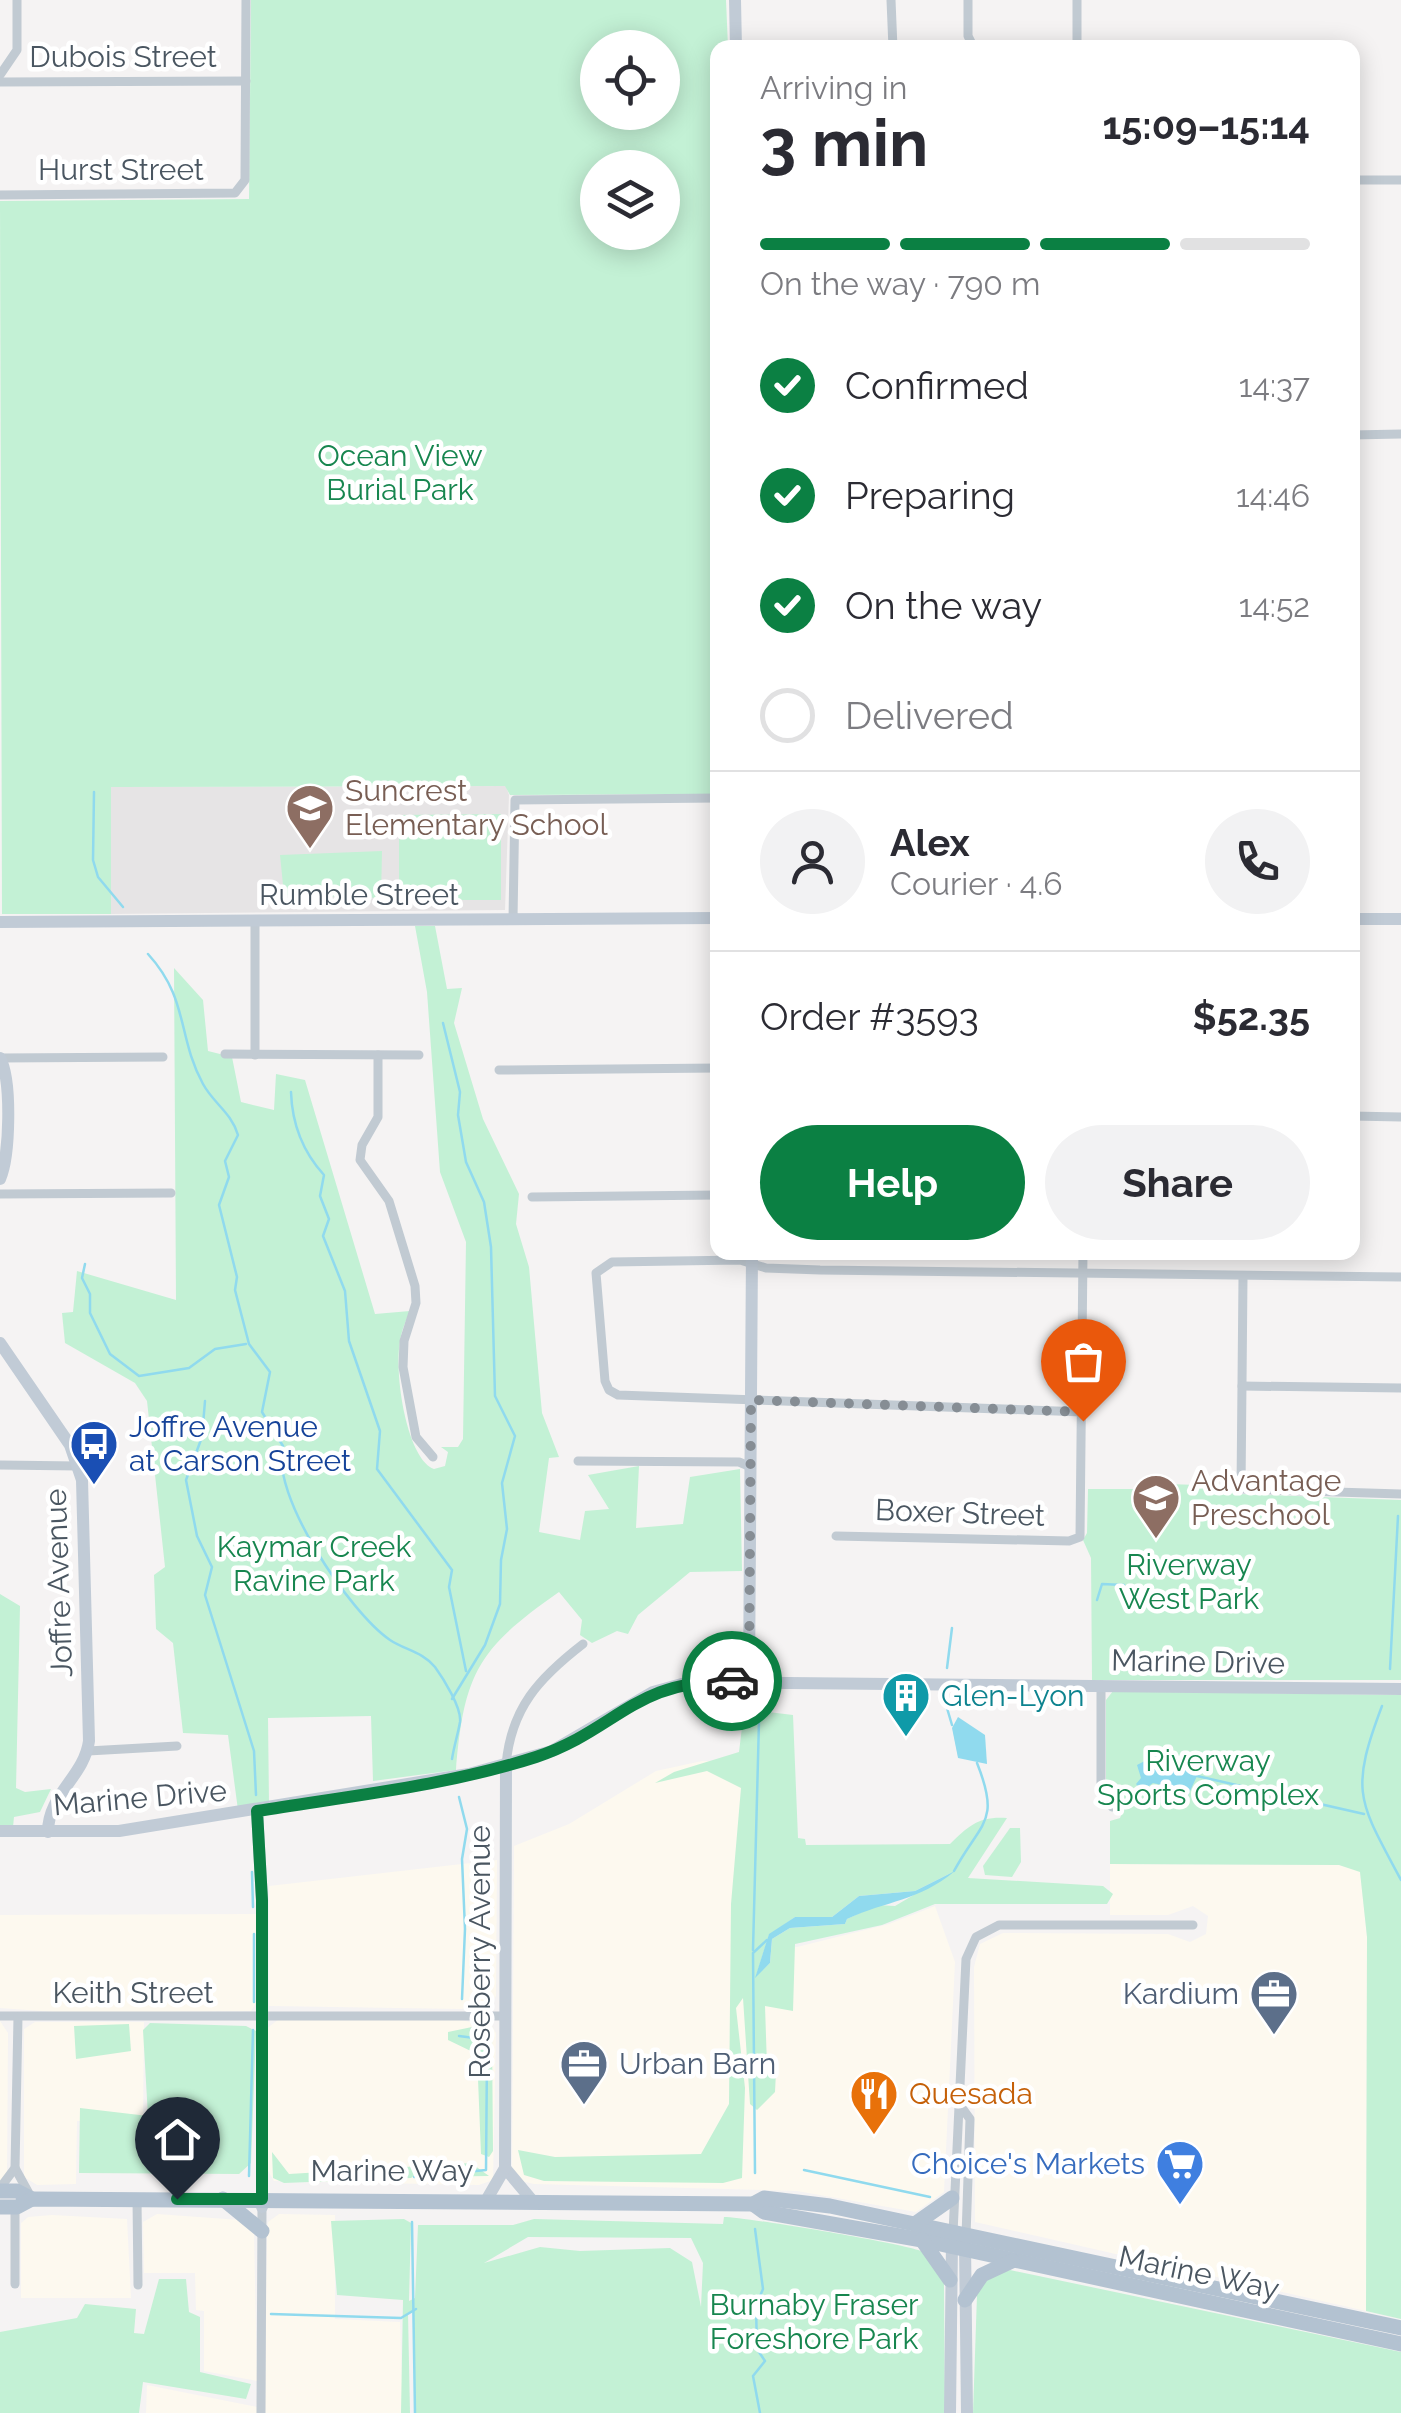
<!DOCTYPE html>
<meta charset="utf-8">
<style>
:root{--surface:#fff;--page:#f2f2f3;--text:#2b2b33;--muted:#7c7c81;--line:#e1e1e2;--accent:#0b8043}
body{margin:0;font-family:Raleway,sans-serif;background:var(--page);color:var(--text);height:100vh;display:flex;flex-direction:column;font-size:38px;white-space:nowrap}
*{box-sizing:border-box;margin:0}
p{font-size:32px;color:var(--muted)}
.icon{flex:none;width:55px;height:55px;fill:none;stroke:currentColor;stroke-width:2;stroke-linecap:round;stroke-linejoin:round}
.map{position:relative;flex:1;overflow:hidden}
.panel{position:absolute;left:710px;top:40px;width:650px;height:1220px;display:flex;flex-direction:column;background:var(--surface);border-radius:20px;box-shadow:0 5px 25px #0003}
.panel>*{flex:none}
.fabs{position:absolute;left:580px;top:30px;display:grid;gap:20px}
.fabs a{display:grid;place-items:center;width:100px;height:100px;border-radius:50%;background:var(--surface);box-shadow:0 5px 25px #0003;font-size:50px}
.pin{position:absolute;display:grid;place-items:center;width:85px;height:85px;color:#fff;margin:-102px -42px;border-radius:50% 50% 50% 0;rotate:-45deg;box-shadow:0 0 10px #0007}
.pin .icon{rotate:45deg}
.courier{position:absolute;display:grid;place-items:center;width:100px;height:100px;margin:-50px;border:8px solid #0b8043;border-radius:50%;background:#fff;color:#222;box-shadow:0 2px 12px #0007}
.headline em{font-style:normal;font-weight:700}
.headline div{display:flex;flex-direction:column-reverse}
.headline{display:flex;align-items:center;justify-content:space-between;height:170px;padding:0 50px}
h1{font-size:65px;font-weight:700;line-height:75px}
.bar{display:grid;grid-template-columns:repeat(4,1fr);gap:15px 10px;align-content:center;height:120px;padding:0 50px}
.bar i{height:12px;border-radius:8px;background:var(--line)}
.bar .active{background:var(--accent)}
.bar p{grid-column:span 4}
.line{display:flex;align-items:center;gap:25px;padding:0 50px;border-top:2px solid var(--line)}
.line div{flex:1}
.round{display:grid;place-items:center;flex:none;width:105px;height:105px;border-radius:52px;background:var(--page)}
ol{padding:0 50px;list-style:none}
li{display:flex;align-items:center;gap:30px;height:110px}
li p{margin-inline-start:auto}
li .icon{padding:10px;border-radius:50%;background:var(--accent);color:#fff;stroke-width:4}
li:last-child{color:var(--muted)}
li i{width:55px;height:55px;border:5px solid var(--line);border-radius:50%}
.cta{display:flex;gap:20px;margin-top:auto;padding:20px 50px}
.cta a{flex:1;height:115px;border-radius:60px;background:var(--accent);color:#fff;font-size:40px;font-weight:700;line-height:115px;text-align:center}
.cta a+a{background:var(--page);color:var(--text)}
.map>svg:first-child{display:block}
</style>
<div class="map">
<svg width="1401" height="2413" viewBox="0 0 1401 2413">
<rect width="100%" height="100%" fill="#f5f3f3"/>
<g fill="#fdf9ef">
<polygon points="702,1761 752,1761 753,1945 797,1947 889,1924 935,1906 955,1962 944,2192 916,2212 797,2191 534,2184 521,2181 512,2169 514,1846 569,1824 656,1771"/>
<polygon points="497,1860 496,1996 491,2005 461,2009 269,2006 269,1886"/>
<polygon points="1110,1864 1339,1865 1360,1871 1367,1937 1366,2311 975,2222 974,1967 980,1944 1003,1933 1168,1934 1190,1942 1206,1934 1208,1916 1193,1906 1168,1915 1110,1915"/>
<polygon points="256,1914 257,2001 251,2011 68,2013 0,2008 0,1915"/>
<polygon points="279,2019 455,2019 492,2026 496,2033 493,2180 479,2185 274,2181 268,2171 266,2029"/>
<polygon points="0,2021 8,2033 7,2176 0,2182"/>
<polygon points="35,2022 144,2022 143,2121 77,2121 76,2184 37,2185 24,2177 24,2029"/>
<polygon points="157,2214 240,2220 254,2232 257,2381 204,2371 204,2311 196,2310 195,2273 144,2273 143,2222"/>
<polygon points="279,2214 335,2215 335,2319 400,2322 403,2413 265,2413 267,2231 268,2222"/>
<polygon points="52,2215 127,2219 131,2298 21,2298 21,2223 28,2217"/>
<polygon points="147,2385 257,2407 257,2413 146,2413"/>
</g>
<polygon fill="#e6e4e5" points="506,786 509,795 505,910 111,914 111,787"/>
<g fill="#c3f1d5" fill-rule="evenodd">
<path d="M 251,0 L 726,0 L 728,47 L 718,48 L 717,794 L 510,795 L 505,786 L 111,787 L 111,914 L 2,914 L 0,201 L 249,199 ZM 598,48 L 662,48 L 662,112 L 598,112 ZM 598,168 L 662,168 L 662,232 L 598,232 Z"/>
<polygon points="501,814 501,900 399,900 399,815"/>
<polygon points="382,851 381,898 284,895 280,855"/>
<path d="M 415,926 L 435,926 L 447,989 L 462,988 L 454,1023 L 483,1119 L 519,1194 L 516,1224 L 529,1267 L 542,1413 L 559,1457 L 549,1458 L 539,1532 L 580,1540 L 585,1511 L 609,1509 L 588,1475 L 639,1466 L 636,1528 L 683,1524 L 690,1477 L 740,1469 L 742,1571 L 690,1572 L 638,1615 L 628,1634 L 617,1631 L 592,1643 L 580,1635 L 582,1620 L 559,1592 C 479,1648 464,1672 456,1770 L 373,1781 L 371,1716 L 268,1718 L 269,1804 L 238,1810 L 228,1735 L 183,1733 L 173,1643 L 156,1629 L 154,1575 L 165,1567 L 147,1401 L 135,1383 L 65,1343 L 62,1313 L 73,1312 L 77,1271 L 176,1300 L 174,968 L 203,1000 L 208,1051 L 232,1057 L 241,1102 L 274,1110 L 276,1074 L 305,1080 L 375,1314 L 410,1311 C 406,1321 401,1331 400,1342 C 394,1371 406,1458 434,1469 L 445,1466 L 448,1452 L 441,1447 L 458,1447 L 463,1439 L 466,1242 L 440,1172 L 427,992 Z"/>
<polygon points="1169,1484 1225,1486 1240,1494 1401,1500 1401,1680 1092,1680 1091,1558 1083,1540 1087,1533 1088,1489 1153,1489"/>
<polygon points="0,1594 20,1606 16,1788 25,1792 51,1789 40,1812 14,1817 13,1827 0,1826"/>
<polygon points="1113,1691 1401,1695 1401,2319 1366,2311 1367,1937 1360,1872 1339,1865 1110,1864 1110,1821 1120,1818 1124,1808 1106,1787 1106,1700"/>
<path d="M 746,1694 L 760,1711 L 793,1715 L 798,1838 L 805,1839 L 806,1845 L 950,1844 C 969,1825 980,1816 1007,1818 L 968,1878 L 1103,1886 L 1113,1894 L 1107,1904 L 935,1904 L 882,1925 L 795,1944 L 793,2011 L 765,2006 L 767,2066 L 776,2072 L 775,2092 L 757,2110 L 750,2104 L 743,1998 L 736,2008 L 745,2088 L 742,2178 L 723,2183 L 544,2181 L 524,2175 L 518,2150 L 555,2157 L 701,2154 L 729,2104 L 731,1904 L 741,1788 L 707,1771 L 655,1783 L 674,1772 L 739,1752 ZM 951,1873 L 895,1906 L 877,1905 L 847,1919 L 845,1924 L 790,1928 L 772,1939 L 770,1963 L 756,1976 L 769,1935 L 795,1917 L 832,1917 L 859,1896 L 915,1891 Z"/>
<polygon points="1010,1828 1020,1828 1021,1862 1012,1877 985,1875 983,1866"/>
<polygon points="150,2023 246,2026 256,2031 251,2163 239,2174 79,2173 80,2108 148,2116 143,2030"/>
<polygon points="129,2024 131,2051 76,2059 74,2026"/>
<polygon points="472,2027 492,2032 493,2151 489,2157 481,2154 477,2054 448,2040 448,2032"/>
<polygon points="272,2152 289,2174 471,2163 489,2176 416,2177 417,2173 411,2178 284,2183 273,2178"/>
<path d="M 724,2217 C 746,2217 912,2245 923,2252 C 934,2259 941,2273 944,2284 L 945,2413 L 415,2413 L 413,2311 L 408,2313 L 410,2413 L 401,2413 L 403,2300 L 337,2295 L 331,2221 L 404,2219 L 411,2223 L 409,2301 L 415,2298 L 418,2225 L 513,2225 L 534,2219 L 723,2224 ZM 528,2237 L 691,2238 L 703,2263 L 701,2307 L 692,2262 L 670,2248 L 580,2251 L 540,2247 L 484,2263 Z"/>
<polygon points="1010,2270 1401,2352 1401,2413 973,2413 977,2295 985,2278"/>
<polygon points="159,2279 186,2279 189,2312 200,2317 200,2372 251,2384 246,2399 143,2382 139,2413 0,2413 0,2332 77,2318 85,2304 136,2309 134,2333 144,2334"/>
</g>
<g fill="#90daee">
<polygon points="958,1717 985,1735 987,1764 958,1758 952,1728"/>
<polygon points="1156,1755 1175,1757 1197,1776 1185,1802 1176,1803 1170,1787 1153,1783 1142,1791 1136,1784 1141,1778 1137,1765"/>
<path d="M 955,1871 C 917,1902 888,1900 847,1919 L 845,1924 L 790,1928 L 772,1939 L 770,1963 L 755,1978 L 769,1934 L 795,1917 L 832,1917 L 859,1896 L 915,1891 Z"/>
</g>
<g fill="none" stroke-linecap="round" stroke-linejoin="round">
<g stroke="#90daee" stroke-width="2.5">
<polyline points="94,792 93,860 98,877 123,907"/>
<path d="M 148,954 C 189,999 177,1036 203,1084 C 214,1104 231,1112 238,1135 L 225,1161 L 229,1177 L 219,1205 L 237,1277 L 235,1290 L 249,1344 L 270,1372 L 262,1412 L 283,1446 C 269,1493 350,1613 390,1640 C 405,1650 423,1652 435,1667 C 443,1678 462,1708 460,1722 C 458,1734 454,1746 452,1759"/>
<polyline points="443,1023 460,1092 458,1115 466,1162 484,1202 491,1247 495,1396 515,1436 502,1483 507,1529 501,1560 500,1604 485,1645 452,1699"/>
<path d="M 291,1092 C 292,1123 303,1152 324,1175 L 320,1196 L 329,1219 L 323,1236 L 345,1291 L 349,1341 L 380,1431 L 377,1469 L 452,1570 L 449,1587 L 466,1671"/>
<polyline points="85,1264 82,1278 90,1294 90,1313 110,1354 139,1376 189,1368 215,1349 246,1344"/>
<polyline points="205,1401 202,1437 186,1480 197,1536 212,1567 205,1595 254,1751 256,1795"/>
<polyline points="1097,1600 1102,1584 1124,1585"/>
<polyline points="947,1668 952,1628"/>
<polyline points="1390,1669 1398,1516"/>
<polyline points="944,1698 952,1725"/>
<path d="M 1382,1706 C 1349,1793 1359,1801 1401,1880"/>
<polyline points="1197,1776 1364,1814"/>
<polyline points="459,1797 467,1829 462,1859 465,1929 462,1999"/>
<path d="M 954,1871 C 981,1821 1001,1823 977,1763"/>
<polyline points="252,1872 253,1907"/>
<polyline points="753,1950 759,1721"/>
<polyline points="254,2002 254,1934"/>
<polyline points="804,2170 930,2197"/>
<polyline points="755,2173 753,1953 767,1940"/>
<polyline points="249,2176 253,2030"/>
<polyline points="414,2177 486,2170 487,2055 482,2039 459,2036"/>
<polyline points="412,2222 415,2413"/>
<polyline points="755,2229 763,2289 756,2306 757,2349 765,2361 753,2376 760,2413"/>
<polyline points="271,2314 401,2318 416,2309"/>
</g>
<g stroke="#c1cad2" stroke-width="9">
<polyline points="891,0 893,48"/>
<polyline points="968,0 968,36 974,48"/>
<polyline points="1077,0 1077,48"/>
<polyline points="0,75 17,50 17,0"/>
<polyline points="0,82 246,81"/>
<polyline points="1352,180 1401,180"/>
<polyline points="0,195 235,193 245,180 246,0"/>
<polyline points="1352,435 1401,434"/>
<polyline points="513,919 515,800 718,798"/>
<polyline points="255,920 255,1055"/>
<polyline points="225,1054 419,1055"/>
<polyline points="378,1055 378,1117 362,1145 360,1160 389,1201 415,1286 416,1303 404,1341 403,1367 416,1437 433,1457"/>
<polyline points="0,1058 163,1057"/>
<polyline points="499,1070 718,1068"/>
<polyline points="1352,1116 1401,1117"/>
<polyline points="0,1194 171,1193"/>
<polyline points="532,1197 718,1195"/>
<polyline points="1243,1277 1241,1489 1401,1494"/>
<polyline points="1242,1386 1401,1388"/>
<polyline points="1083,1412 618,1395 609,1390 605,1381 596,1273 612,1262 740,1260 766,1268 820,1270 1401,1277"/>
<polyline points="578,1461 739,1462 751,1467"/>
<polyline points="0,1465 78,1466"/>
<polyline points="836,1536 1069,1541 1080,1537 1083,1252"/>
<polyline points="1101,1685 1101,1789 1112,1807"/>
<polyline points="88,1751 177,1746"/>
<path d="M 506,1765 C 511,1708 539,1678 583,1644"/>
<polyline points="0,2016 505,2016"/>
<polyline points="962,2108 970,2119 966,2236"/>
<polyline points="15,2168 32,2199"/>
<polyline points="0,2188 15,2168 18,2017"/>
<polyline points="137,2199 138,2285"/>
<polyline points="15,2207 15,2284"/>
<polyline points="953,2233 966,1959 976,1937 999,1925 1193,1925"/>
<polyline points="261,2413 262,2207"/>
</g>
<g stroke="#c1cbd6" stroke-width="12">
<polyline points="735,0 736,48"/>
<polyline points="1352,919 1401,919"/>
<polyline points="0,922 718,918"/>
<path d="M 0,1058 C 12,1080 10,1156 0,1179"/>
<path d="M 0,1343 L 70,1445 L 82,1480 L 89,1741 C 84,1777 48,1794 48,1832"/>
<polyline points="749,1681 752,1252"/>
<polyline points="257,1811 262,1900 262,2207"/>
<polyline points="0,1831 119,1831 469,1774 552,1751 653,1692 689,1682 1401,1689"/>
<polyline points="505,2168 531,2199"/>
<polyline points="487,2199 505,2168 506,1765"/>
<polyline points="965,2243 967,2413"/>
<polyline points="950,2413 952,2241"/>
</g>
<g stroke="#b3c2d1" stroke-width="15">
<polyline points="0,2191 17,2191 32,2199"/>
<polyline points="223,2199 262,2231"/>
<polyline points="753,2204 764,2212 922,2240 1401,2344"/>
<polyline points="0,2207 17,2207 32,2199 753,2204 764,2198 830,2206 1401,2328"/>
<polyline points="915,2224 952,2198"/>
<polyline points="922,2240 950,2280"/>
<polyline points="965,2300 982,2275 1012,2261"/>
</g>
</g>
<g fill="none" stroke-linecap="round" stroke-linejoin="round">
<polyline stroke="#868d94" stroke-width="10" stroke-dasharray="0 18" points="732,1681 749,1681 751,1400 1083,1412 1083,1421"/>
<path stroke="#0b8043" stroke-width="12" d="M 177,2199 L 262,2199 L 262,1900 L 257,1811 C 349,1796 446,1786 536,1757 C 617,1730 633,1680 732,1681"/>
</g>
<defs>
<g id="school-pin" transform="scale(2.5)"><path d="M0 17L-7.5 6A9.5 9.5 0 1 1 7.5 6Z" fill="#8d6e63" stroke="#fff"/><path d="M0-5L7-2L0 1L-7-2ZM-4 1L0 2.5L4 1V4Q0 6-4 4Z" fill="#fff"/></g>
<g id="bus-pin" transform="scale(2.5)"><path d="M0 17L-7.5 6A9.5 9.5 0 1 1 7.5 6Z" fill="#1a4fb4" stroke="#fff"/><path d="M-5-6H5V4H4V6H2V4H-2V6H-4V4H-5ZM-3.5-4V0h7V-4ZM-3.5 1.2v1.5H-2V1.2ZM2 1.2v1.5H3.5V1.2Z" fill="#fff"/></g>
<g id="building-pin" transform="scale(2.5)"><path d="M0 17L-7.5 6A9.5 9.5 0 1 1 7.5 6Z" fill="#0f9aa8" stroke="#fff"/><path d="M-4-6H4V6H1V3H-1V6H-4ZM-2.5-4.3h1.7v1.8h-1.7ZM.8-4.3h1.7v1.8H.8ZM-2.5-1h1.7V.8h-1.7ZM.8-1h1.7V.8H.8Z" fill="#fff"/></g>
<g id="office-pin" transform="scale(2.5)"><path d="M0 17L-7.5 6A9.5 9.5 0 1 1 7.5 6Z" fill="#5c6f8a" stroke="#fff"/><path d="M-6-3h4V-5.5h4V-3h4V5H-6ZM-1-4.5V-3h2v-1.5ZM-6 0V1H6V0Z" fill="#fff"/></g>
<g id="restaurant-pin" transform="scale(2.5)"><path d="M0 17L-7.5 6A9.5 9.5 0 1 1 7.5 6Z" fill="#e8710a" stroke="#fff"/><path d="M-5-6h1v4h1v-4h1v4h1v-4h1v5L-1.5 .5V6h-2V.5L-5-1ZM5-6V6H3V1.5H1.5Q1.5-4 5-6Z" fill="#fff"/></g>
<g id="supermarket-pin" transform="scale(2.5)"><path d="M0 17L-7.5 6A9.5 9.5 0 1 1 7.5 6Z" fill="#3f7fe0" stroke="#fff"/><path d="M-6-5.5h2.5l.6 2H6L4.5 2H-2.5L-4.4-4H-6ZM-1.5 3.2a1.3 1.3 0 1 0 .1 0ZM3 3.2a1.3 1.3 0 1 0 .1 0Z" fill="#fff"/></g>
</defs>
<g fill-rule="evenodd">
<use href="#school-pin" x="310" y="808"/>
<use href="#bus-pin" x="94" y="1444"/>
<use href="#school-pin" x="1156" y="1498"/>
<use href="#building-pin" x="906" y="1696"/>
<use href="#office-pin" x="1274" y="1994"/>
<use href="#office-pin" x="584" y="2064"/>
<use href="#restaurant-pin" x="874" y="2094"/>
<use href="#supermarket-pin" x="1180" y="2164"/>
</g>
<g text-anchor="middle" stroke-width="9" stroke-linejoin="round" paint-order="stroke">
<g font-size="30" fill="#4a5661" stroke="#fff">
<text x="123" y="67">Dubois Street</text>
<text x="121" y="180">Hurst Street</text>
<text x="359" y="905">Rumble Street</text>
<text transform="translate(960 1513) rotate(2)" y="10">Boxer Street</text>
<text transform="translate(59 1583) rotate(-92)" y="10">Joffre Avenue</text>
<text transform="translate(1198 1662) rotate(1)" y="10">Marine Drive</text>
<text transform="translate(140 1798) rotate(-5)" y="10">Marine Drive</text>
<text transform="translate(480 1952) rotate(-90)" y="10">Roseberry Avenue</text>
<text x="133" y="2003">Keith Street</text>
<text x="392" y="2181">Marine Way</text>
<text transform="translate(1199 2273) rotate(12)" y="10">Marine Way</text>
</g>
<g font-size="30" fill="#17864f" stroke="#fff">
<text x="400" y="466">Ocean View<tspan x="400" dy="34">Burial Park</tspan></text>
<text x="314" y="1557">Kaymar Creek<tspan x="314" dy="34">Ravine Park</tspan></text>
<text x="1189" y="1575">Riverway<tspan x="1189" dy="34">West Park</tspan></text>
<text x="1208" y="1771">Riverway<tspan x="1208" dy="34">Sports Complex</tspan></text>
<text x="814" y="2315">Burnaby Fraser<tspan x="814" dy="34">Foreshore Park</tspan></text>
</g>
<g font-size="30" fill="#785e54" stroke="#fff" text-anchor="start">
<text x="345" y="801">Suncrest<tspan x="345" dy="34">Elementary School</tspan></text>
<text x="1191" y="1491">Advantage<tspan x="1191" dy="34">Preschool</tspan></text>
</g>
<g font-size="30" fill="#164399" stroke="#fff" text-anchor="start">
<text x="129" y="1437">Joffre Avenue<tspan x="129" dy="34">at Carson Street</tspan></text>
</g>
<g font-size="30" fill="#0d838f" stroke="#fff" text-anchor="start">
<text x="941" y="1706">Glen-Lyon</text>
</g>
<g font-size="30" fill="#4e5e75" stroke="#fff" text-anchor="end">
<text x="1239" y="2004">Kardium</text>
<text x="619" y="2074" text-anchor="start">Urban Barn</text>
</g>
<g font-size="30" fill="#c56008" stroke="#fff" text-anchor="start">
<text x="909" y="2104">Quesada</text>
</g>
<g font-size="30" fill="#366cbe" stroke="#fff" text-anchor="end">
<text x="1145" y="2174">Choice's Markets</text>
</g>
</g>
</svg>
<div class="fabs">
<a><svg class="icon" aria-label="locate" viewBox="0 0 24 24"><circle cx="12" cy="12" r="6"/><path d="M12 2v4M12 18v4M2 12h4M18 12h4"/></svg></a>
<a><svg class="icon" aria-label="layers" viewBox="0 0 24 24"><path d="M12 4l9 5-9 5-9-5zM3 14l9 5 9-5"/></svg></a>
</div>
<div class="pin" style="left:1083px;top:1421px;background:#ea580c"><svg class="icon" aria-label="bag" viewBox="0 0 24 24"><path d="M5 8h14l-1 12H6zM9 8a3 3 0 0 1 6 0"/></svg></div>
<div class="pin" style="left:177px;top:2199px;background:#1f2937"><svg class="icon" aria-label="home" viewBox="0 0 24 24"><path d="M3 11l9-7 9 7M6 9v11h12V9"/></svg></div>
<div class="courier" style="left:732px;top:1681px"><svg class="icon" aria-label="car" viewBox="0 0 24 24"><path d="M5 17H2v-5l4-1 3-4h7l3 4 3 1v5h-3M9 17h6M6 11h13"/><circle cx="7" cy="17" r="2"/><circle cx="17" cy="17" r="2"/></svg></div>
<section class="panel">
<div class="headline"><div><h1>3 min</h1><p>Arriving in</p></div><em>15:09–15:14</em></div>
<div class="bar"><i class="active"></i><i class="active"></i><i class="active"></i><i></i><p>On the way · 790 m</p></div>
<ol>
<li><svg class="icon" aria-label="check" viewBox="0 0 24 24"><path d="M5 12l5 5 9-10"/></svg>Confirmed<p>14:37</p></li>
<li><svg class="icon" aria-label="check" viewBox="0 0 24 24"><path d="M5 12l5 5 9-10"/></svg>Preparing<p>14:46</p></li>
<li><svg class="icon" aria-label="check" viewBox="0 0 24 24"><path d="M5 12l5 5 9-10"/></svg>On the way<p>14:52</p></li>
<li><i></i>Delivered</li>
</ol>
<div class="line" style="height:180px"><a class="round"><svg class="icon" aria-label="person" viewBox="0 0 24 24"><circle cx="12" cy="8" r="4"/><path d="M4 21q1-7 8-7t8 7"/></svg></a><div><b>Alex</b><p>Courier · 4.6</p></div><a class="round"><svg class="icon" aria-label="phone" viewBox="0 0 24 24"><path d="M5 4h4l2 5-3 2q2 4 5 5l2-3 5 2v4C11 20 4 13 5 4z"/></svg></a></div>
<div class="line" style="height:130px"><div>Order #3593</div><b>$52.35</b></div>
<div class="cta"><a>Help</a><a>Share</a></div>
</section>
</div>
